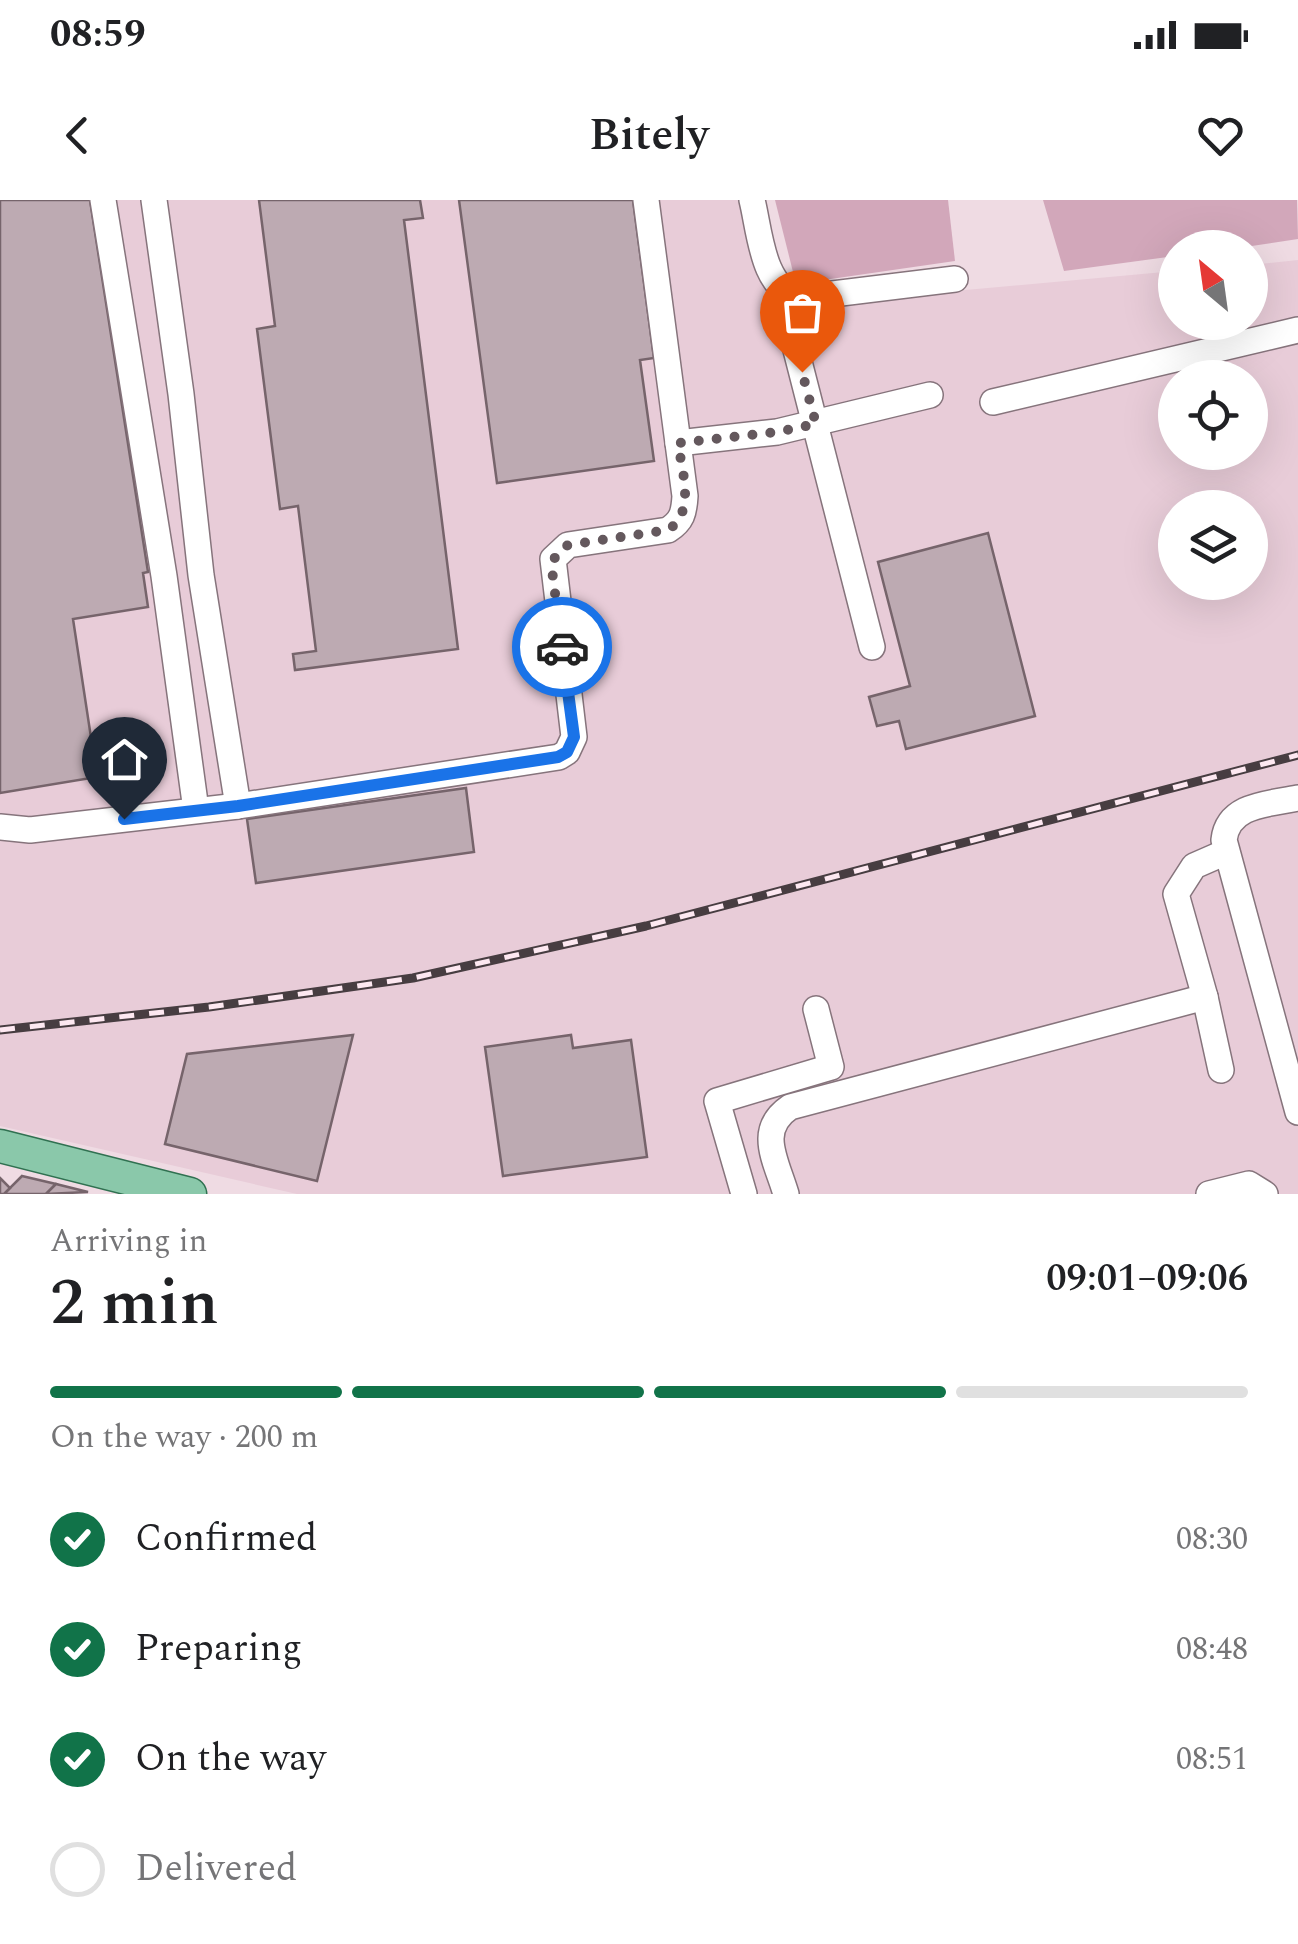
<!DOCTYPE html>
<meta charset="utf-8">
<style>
:root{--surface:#fff;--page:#f6f6f6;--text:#202124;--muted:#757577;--line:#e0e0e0;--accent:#117349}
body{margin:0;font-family:Spectral,serif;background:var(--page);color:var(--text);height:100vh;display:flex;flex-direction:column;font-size:38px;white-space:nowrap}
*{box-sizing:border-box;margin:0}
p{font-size:32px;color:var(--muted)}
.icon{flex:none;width:55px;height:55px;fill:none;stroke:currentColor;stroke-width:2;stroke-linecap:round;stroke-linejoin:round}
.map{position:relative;height:994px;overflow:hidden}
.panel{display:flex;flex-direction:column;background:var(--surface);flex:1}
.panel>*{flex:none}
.needle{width:65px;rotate:331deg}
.tools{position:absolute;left:1158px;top:30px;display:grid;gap:20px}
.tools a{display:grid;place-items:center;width:110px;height:110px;border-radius:50%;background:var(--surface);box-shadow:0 10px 40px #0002;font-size:50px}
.pin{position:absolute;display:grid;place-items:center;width:85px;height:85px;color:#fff;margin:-102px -42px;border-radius:50% 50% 50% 0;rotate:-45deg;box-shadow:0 0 10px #0007}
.pin .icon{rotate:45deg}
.courier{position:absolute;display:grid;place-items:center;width:100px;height:100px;margin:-50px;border:8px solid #1a73e8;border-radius:50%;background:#fff;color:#222;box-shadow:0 2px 12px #0007}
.headline em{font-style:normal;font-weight:600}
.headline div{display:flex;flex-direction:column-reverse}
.headline{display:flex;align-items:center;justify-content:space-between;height:170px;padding:0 50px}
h1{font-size:65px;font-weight:600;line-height:75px}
.bar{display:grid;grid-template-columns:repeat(4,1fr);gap:15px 10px;align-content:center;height:120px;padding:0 50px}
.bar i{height:12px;border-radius:8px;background:var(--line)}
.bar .on{background:var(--accent)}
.bar p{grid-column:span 4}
ol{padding:0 50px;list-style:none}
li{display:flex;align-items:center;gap:30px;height:110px}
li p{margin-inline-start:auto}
li .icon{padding:10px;border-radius:50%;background:var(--accent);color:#fff;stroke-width:4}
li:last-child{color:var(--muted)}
li i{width:55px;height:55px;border:5px solid var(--line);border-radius:50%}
.status{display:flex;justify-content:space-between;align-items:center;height:70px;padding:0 50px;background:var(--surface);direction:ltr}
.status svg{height:28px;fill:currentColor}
header{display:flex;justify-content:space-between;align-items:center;height:130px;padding:0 50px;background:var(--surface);font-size:45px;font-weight:600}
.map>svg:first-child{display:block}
</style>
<div class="status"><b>08:59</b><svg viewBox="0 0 49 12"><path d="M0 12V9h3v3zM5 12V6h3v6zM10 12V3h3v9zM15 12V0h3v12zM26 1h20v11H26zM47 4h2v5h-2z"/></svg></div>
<header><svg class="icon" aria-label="back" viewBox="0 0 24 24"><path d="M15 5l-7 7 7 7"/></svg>Bitely<svg class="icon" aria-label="heart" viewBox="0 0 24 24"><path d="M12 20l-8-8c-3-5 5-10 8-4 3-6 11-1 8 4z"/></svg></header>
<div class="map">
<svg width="1298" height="994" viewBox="0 0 1298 994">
<rect width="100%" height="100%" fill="#efdbe3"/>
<path fill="#e8ccd8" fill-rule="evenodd" d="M 0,0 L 754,0 L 778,107 L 1175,71 L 1175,122 L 1250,122 L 1250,65 L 1298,60 L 1298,994 L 297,994 L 0,926 ZM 1175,178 L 1250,178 L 1250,252 L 1175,252 ZM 1175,308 L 1250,308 L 1250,382 L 1175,382 Z"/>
<g fill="#d2a7ba">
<polygon points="775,0 948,0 955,61 796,84"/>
<polygon points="1043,0 1297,0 1298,39 1238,48 1175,48 1175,56 1064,71"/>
</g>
<g fill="#bdaab2" stroke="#76646b" stroke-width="2.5">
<polygon points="0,0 90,0 148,372 143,373 148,407 73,419 97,577 0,593"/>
<polygon points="259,0 420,0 423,18 404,20 458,449 295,470 293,454 316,451 298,306 280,309 257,129 275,126"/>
<polygon points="459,0 633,0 654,158 640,160 654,261 497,283"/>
<polygon points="988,333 1035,516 906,549 899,521 877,526 869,497 910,486 878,362"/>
<polygon points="466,588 474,652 256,683 247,619"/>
<polygon points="353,835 317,981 165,944 187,854"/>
<polygon points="571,835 573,848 631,840 647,957 503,976 485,847"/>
<polygon points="22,976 56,984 46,994 4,994"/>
<polygon points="0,978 10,988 4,994 0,994"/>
<polygon points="56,984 88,992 46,994"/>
</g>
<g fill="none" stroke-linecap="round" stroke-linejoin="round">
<g stroke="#86747c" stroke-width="28">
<g id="minor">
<polyline points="103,0 164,376 196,610"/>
<polyline points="154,0 181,194 201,375 238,606"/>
<path d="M 752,0 C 760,32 762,89 800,98 L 955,79"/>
<polyline points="795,146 872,447"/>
<polyline points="993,202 1298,130"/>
<polyline points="678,243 777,232 930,195"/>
<path d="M 1298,598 C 1269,604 1228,604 1224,640 L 1298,912"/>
<path d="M 0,627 L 30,630 L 238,606 L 559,557 L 567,552 L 574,537 L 553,359 L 568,345 L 668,330 C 682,321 684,313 685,296 L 646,0"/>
<polyline points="1221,870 1205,797 1176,694 1194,666 1226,652"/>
<polyline points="744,994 717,901 831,867 816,809"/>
<path d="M 786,994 C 776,960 756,930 790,907 L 1205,797"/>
<polyline points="1209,994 1249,984 1265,994"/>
</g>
</g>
<g stroke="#307151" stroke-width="35">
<polyline id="major" points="0,946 190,994"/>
</g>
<use href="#minor" stroke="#fff" stroke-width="25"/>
<use href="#major" stroke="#8ac8aa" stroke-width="32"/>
<g stroke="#473d41" stroke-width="9">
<polyline id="rail" points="0,830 209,807 413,778 646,726 1298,555"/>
</g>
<use href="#rail" stroke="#fde8f1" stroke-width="5" stroke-dasharray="15" stroke-linecap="butt"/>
</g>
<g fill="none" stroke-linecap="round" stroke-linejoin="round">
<path stroke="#64585d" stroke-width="10" stroke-dasharray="0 18" d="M 562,447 L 552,370 C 553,357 557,352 568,345 L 668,330 C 696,312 682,272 678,243 L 777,232 L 816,224 L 802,172"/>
<polyline stroke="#1a73e8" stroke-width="12" points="124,619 238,606 558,557 567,552 574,537 562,447"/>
</g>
</svg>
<div class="tools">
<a><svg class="needle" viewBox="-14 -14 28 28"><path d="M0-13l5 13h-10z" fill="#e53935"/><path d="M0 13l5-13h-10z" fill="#757577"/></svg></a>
<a><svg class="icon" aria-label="locate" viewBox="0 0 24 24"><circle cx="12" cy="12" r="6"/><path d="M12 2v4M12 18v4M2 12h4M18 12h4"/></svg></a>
<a><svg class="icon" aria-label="layers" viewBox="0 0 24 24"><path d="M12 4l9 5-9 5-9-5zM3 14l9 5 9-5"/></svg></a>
</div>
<div class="pin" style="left:802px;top:172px;background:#ea580c"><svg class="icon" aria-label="bag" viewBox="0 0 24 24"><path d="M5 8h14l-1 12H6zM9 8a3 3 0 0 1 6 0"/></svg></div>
<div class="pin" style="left:124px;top:619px;background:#1f2937"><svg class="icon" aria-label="home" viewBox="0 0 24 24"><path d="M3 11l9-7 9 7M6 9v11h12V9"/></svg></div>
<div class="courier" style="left:562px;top:447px"><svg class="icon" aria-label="car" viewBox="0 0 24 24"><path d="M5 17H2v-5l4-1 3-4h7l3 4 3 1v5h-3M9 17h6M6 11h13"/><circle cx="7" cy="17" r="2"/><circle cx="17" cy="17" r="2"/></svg></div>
</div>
<section class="panel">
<div class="headline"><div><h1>2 min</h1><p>Arriving in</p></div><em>09:01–09:06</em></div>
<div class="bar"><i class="on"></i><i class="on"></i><i class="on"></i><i></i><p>On the way · 200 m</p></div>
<ol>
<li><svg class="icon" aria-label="check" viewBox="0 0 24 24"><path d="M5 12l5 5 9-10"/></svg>Confirmed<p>08:30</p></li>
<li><svg class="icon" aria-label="check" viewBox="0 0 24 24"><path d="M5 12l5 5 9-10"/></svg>Preparing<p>08:48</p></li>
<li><svg class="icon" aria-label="check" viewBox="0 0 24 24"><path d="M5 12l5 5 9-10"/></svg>On the way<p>08:51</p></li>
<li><i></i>Delivered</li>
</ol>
</section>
